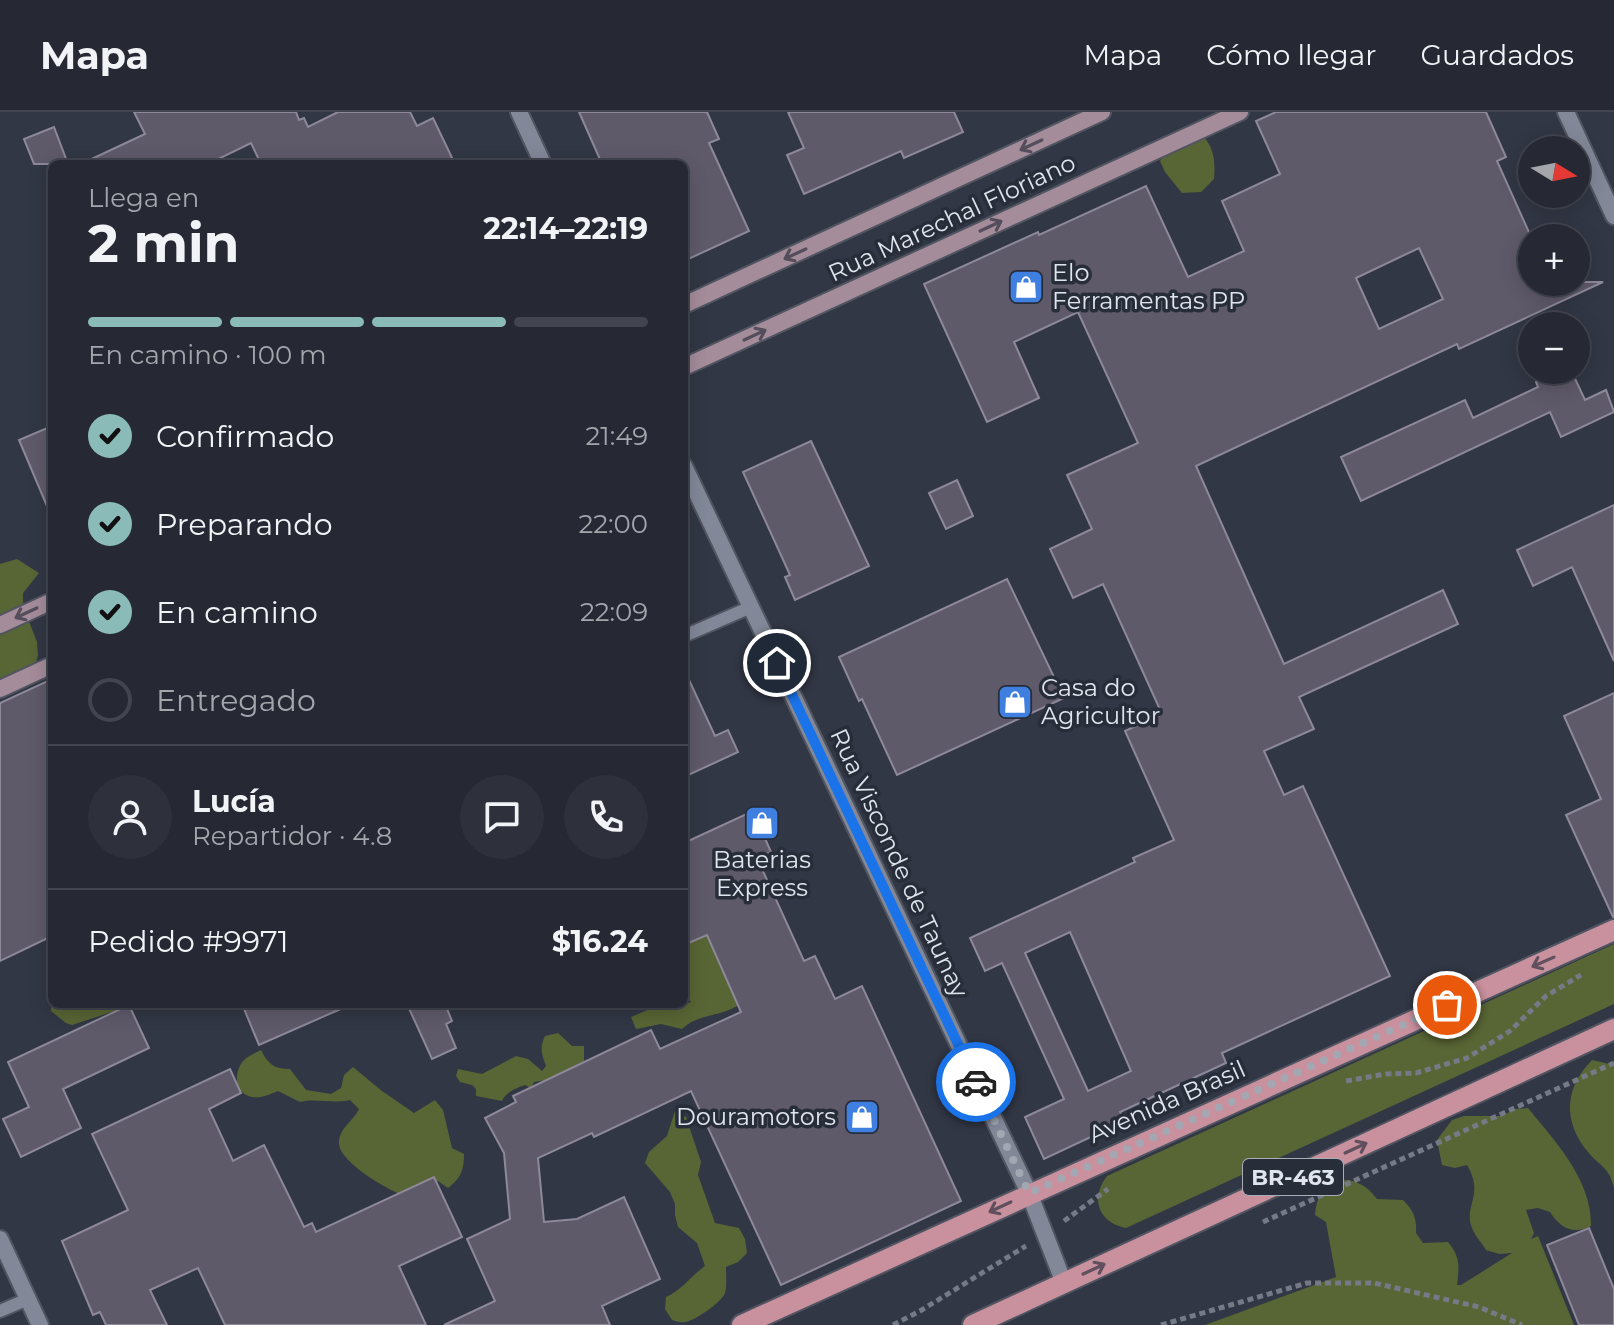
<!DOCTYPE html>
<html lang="es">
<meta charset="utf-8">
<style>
:root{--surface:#262934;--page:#2e313c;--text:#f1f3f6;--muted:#a4a6ac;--line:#42454f;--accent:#8bbbb9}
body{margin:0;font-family:Montserrat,sans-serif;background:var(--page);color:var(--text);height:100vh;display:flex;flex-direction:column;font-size:30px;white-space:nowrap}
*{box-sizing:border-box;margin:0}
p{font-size:26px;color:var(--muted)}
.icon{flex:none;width:44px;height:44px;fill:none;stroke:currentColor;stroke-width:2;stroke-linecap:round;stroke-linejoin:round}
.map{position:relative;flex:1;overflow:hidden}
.details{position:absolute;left:48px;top:48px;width:640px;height:848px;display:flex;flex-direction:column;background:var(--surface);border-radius:12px;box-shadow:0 4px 20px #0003,0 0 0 2px var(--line)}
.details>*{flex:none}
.needle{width:52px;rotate:100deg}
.fabs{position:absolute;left:1518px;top:24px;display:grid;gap:16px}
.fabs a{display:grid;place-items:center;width:72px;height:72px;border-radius:50%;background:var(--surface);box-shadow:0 4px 20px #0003,0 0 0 2px var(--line);font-size:40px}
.pin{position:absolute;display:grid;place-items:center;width:68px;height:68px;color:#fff;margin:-34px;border:4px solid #fff;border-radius:50%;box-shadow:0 2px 8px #0007}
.courier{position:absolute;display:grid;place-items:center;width:80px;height:80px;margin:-40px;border:6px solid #1a73e8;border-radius:50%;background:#fff;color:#222;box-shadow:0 2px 10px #0007}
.summary em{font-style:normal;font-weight:700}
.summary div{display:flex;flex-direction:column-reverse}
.summary{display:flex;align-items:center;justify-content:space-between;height:136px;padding:0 40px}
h1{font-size:52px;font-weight:700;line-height:60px}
.bar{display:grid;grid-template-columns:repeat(4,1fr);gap:12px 8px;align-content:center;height:96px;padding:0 40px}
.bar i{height:10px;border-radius:6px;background:var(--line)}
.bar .active{background:var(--accent)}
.bar p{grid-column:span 4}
.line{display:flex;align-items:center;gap:20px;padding:0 40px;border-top:2px solid var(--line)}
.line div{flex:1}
.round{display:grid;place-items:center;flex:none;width:84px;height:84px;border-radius:42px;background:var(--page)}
ol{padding:0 40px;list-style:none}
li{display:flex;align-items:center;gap:24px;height:88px}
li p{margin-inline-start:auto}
li .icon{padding:8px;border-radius:50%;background:var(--accent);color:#111;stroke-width:4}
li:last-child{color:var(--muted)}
li i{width:44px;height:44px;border:4px solid var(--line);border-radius:50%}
header{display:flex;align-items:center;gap:48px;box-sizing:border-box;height:112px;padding:0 40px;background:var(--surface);border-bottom:2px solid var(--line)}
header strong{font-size:38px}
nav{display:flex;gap:44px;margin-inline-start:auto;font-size:28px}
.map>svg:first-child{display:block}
</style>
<header>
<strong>Mapa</strong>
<nav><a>Mapa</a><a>Cómo llegar</a><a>Guardados</a></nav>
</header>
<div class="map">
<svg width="1614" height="1213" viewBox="0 0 1614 1213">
<rect width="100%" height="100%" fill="#323745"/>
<g fill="#586534">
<path d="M 1192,14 C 1212,29 1216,43 1214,67 L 1201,80 L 1182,81 L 1165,60 L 1160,49 L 1180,18 Z"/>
<polygon points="17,447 39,461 23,481 23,494 37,530 38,543 35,555 0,571 0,452"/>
<path d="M 699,821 L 711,824 L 721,858 L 733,861 L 741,883 L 737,894 C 719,905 697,902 682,917 L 661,912 L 636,917 L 631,905 C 641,901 652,895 664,893 C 674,892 681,894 691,890 L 684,881 L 684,832 Z"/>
<path d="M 1614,832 L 1614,892 L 1126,1116 C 1098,1111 1090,1086 1107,1064 Z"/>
<polygon points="52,878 52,892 136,892 72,913 66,911 51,899"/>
<path d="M 558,921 L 572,934 L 584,934 L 584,952 L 547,968 L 534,970 L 531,976 L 525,973 C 516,976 506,980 502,989 L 476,984 L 476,977 L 472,973 L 460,970 L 456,964 L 458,957 L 482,962 L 516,944 L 528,947 L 542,959 L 546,954 C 542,942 539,937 545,924 Z"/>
<path d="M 261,938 C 268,952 274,957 290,957 L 306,978 L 331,982 L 341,976 L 344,963 L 353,955 L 382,979 L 414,1001 L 435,988 L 443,998 L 452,1036 L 464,1042 C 464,1058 461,1066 448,1076 L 438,1069 L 403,1083 C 386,1077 336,1048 339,1029 C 340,1016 354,1008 359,997 L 350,988 C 333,992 317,986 300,990 L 278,979 C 270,982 261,987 252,985 C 234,982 233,960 244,948 C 248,944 255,941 261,938 Z"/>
<path d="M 1592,948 L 1614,953 L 1614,1075 C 1607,1052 1601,1056 1588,1040 C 1562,1009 1565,975 1592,948 Z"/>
<path d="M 1528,996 C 1555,1029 1592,1068 1591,1114 C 1573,1123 1560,1116 1550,1100 L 1538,1096 L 1526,1098 L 1534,1121 L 1531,1127 L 1538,1124 L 1574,1213 L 1205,1213 L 1336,1165 L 1326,1110 L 1315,1103 C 1318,1063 1355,1057 1377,1087 L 1403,1088 C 1413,1098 1417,1106 1416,1121 L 1423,1131 L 1448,1130 C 1461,1146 1459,1154 1457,1173 L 1461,1173 L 1512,1141 L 1499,1142 L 1486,1138 C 1482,1131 1475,1124 1472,1116 C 1463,1093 1485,1084 1467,1053 L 1455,1056 L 1442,1053 L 1437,1028 L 1452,1008 L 1464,1004 L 1502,1004 L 1515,997 Z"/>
<path d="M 675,999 L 686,1005 L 701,1050 L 698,1063 L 715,1111 L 739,1116 L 745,1127 L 747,1141 L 738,1150 L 726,1155 C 726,1163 727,1174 725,1181 C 722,1190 693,1210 685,1210 C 680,1211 676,1209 672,1208 L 665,1197 L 666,1185 C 682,1178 691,1164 705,1154 L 697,1131 L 678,1115 L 675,1103 L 675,1092 L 670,1080 L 645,1051 L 649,1040 L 667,1024 Z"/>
</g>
<g fill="#5f5a6a" stroke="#8e899a" stroke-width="2" fill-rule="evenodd">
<polygon points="134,0 296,0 299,8 304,6 308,15 338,0 410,0 417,14 433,6 455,52 261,52 251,31 208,52 81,52 145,22"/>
<polygon points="579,0 707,0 719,27 709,31 749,119 684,149 684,52 602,52"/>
<polygon points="788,0 954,0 963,20 904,46 901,39 804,82 787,43 804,36"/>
<path d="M 1276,0 L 1486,0 L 1506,45 L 1497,49 L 1532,127 L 1532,170 L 1603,170 L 1459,237 L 1457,232 L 1196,354 L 1284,552 L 1443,478 L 1458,512 L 1299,585 L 1314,617 L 1264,639 L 1284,683 L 1303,674 L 1390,864 L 1222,941 L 1226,951 L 1120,1000 L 1125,1009 L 1044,1047 L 1025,1005 L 1064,987 L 1002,851 L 985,859 L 970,826 L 1135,750 L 1133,746 L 1174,728 L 1125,619 L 1162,602 L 1103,472 L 1073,486 L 1050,437 L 1092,417 L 1067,363 L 1138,331 L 1078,200 L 1014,230 L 1039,286 L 987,310 L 924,172 L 1038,120 L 1039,123 L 1146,74 L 1188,165 L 1244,139 L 1222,89 L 1280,62 L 1256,9 ZM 1419,136 L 1443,187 L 1379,217 L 1356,166 ZM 1070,820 L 1131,959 L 1088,979 L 1025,841 Z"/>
<polygon points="54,15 68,52 34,52 24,27"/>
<polygon points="1563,258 1571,258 1585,288 1606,278 1614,300 1561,325 1550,300 1361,389 1341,345 1465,288 1473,306 1538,275 1536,270"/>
<polygon points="52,314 52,406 19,328"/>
<polygon points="811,329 869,454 795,488 785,465 790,463 743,360"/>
<polygon points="957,368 973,404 946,417 929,381"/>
<polygon points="1614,393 1614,549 1572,455 1533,474 1517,438"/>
<polygon points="1007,467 1064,586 897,663 862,587 859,589 839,545"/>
<polygon points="684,557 715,624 728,618 738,640 684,665"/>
<polygon points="52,567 52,824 0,849 0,591"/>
<polygon points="1614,581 1614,805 1613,805 1566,703 1601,687 1564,604"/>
<polygon points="753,699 771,740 757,746 804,849 815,844 835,887 862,874 961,1089 781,1173 691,979 594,1025 592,1021 538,1046 544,1110 577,1107 624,1085 660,1167 602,1194 610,1213 444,1213 495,1189 467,1127 510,1107 504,1041 485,1006 516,990 513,984 651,918 660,937 741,900 707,823 684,833 684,731"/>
<polygon points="242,892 352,892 259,933"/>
<polygon points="407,892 445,892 452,909 446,912 456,936 432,947"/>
<polygon points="129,893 149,936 63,977 81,1016 21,1045 3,1007 29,995 8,950"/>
<polygon points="230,957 241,981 209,997 233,1049 264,1033 304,1115 312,1111 316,1120 434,1065 462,1125 399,1154 426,1213 225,1213 198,1156 150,1178 167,1213 106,1213 100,1200 93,1203 62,1129 128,1098 92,1022"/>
<polygon points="1589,1116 1614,1177 1614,1213 1579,1213 1547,1133"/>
</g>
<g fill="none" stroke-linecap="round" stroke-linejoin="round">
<g stroke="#515561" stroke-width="16">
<g id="service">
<polyline points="684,524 751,495"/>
<polyline points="0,1199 28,1187"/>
</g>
</g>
<g stroke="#515561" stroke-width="20">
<g id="minor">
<polyline points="519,0 543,52"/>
<polyline points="1566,0 1614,104"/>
<polyline points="684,354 1029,1081 1064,1171"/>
<polyline points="0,1127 40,1213"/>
</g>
</g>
<g stroke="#515561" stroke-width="20">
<g id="secondary">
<polyline points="684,193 1102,0"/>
<polyline points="684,255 1240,0"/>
<polyline points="0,513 52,489"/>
<polyline points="0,577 52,553"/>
</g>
</g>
<g stroke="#515561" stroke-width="24">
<g id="primary">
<polyline points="742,1213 1614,818"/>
<polyline points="973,1213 1614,917"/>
</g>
</g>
<g stroke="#767a86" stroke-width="5" stroke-dasharray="6 4" stroke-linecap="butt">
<polyline points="1346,969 1386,962 1416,961 1467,946 1510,919 1546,884 1581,863"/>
<polyline points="1064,1109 1108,1077"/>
<polyline points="1263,1110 1614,951"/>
<polyline points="893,1213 920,1199 1026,1134"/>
<polyline points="1161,1213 1307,1171 1374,1171 1479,1195 1522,1213"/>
</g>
<use href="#service" stroke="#828898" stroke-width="12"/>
<use href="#minor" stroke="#828898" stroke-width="16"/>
<use href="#secondary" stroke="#a58c9b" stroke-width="16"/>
<use href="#primary" stroke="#c9909e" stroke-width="20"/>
</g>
<defs><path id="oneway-shaft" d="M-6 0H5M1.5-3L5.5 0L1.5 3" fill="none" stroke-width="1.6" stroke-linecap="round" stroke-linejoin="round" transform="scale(2)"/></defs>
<g stroke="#544e5c">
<use href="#oneway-shaft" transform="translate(1031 33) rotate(155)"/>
<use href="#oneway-shaft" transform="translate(991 114) rotate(-25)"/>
<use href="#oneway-shaft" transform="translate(795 142) rotate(155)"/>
<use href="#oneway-shaft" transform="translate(755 223) rotate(-25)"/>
<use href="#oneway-shaft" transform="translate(26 501) rotate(155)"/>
</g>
<g stroke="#60505d">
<use href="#oneway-shaft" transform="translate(1543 850) rotate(156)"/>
<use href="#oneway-shaft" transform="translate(1356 1036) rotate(-25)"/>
<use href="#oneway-shaft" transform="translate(1000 1095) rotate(155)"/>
<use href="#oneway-shaft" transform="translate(1094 1157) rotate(-25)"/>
</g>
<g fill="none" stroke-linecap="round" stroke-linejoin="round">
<polyline stroke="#a3a7b2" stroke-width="8" stroke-dasharray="0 14.4" points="976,970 1029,1081 1447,893"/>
<polyline stroke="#1a73e8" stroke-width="10" points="777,551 976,970"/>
</g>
<defs>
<g id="shop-square" transform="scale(1.8)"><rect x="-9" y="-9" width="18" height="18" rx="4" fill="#3f7fe0" stroke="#282d3a"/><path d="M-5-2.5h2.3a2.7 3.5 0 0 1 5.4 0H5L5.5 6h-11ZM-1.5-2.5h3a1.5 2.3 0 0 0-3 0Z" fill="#fff"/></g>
</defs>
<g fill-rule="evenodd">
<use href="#shop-square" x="1026" y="175"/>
<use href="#shop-square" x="1015" y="590"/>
<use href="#shop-square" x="762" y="711"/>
<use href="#shop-square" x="862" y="1005"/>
</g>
<g text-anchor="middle" stroke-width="7" stroke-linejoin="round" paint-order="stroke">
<rect fill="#282d3a" stroke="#a9adb7" stroke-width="2" x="1243" y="1047" width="100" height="36" rx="6"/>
<g font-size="22" font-weight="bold" fill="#e0e4ed">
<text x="1293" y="1073">BR-463</text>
</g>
<g font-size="24" fill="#e0e4ed" stroke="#282d3a">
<text transform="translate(952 106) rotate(-25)" y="8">Rua Marechal Floriano</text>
<text transform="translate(899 751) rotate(65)" y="8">Rua Visconde de Taunay</text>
<text transform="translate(1167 990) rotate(-24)" y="8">Avenida Brasil</text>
</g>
<g font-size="24" fill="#e0e4ed" stroke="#282d3a" text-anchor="start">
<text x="1052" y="169">Elo<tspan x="1052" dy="28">Ferramentas PP</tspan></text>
<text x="1041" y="584">Casa do<tspan x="1041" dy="28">Agricultor</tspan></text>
<text x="762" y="756" text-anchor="middle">Baterias<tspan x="762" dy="28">Express</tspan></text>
<text x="836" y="1013" text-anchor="end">Douramotors</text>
</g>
</g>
</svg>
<div class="fabs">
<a><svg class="needle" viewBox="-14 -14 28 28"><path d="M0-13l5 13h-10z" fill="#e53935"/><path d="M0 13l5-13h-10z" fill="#a4a6ac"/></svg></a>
<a>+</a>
<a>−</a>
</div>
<div class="pin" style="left:1447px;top:893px;background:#ea580c"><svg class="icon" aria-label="bag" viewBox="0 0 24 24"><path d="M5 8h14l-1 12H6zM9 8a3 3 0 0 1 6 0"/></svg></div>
<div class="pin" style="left:777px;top:551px;background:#1f2937"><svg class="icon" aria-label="home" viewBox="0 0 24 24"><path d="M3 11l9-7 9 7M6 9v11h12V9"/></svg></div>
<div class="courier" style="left:976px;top:970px"><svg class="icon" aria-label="car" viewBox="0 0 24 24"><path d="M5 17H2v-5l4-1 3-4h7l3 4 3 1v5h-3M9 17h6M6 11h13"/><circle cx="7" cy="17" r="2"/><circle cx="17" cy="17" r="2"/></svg></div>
<section class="details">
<div class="summary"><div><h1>2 min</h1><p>Llega en</p></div><em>22:14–22:19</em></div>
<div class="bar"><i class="active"></i><i class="active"></i><i class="active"></i><i></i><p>En camino · 100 m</p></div>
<ol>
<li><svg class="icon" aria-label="check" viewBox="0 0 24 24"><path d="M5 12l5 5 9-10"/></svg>Confirmado<p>21:49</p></li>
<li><svg class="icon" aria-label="check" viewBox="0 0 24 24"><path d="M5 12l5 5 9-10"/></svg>Preparando<p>22:00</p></li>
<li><svg class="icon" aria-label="check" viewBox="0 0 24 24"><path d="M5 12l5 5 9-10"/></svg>En camino<p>22:09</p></li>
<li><i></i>Entregado</li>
</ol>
<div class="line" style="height:144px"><a class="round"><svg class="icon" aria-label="person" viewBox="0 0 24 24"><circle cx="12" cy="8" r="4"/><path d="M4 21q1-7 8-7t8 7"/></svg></a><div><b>Lucía</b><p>Repartidor · 4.8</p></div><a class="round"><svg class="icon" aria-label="chat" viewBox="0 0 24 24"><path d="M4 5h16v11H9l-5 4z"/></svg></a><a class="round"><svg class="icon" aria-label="phone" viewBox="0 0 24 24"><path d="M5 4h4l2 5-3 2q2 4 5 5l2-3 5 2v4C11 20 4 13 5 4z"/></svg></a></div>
<div class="line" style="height:104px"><div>Pedido #9971</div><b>$16.24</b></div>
</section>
</div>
